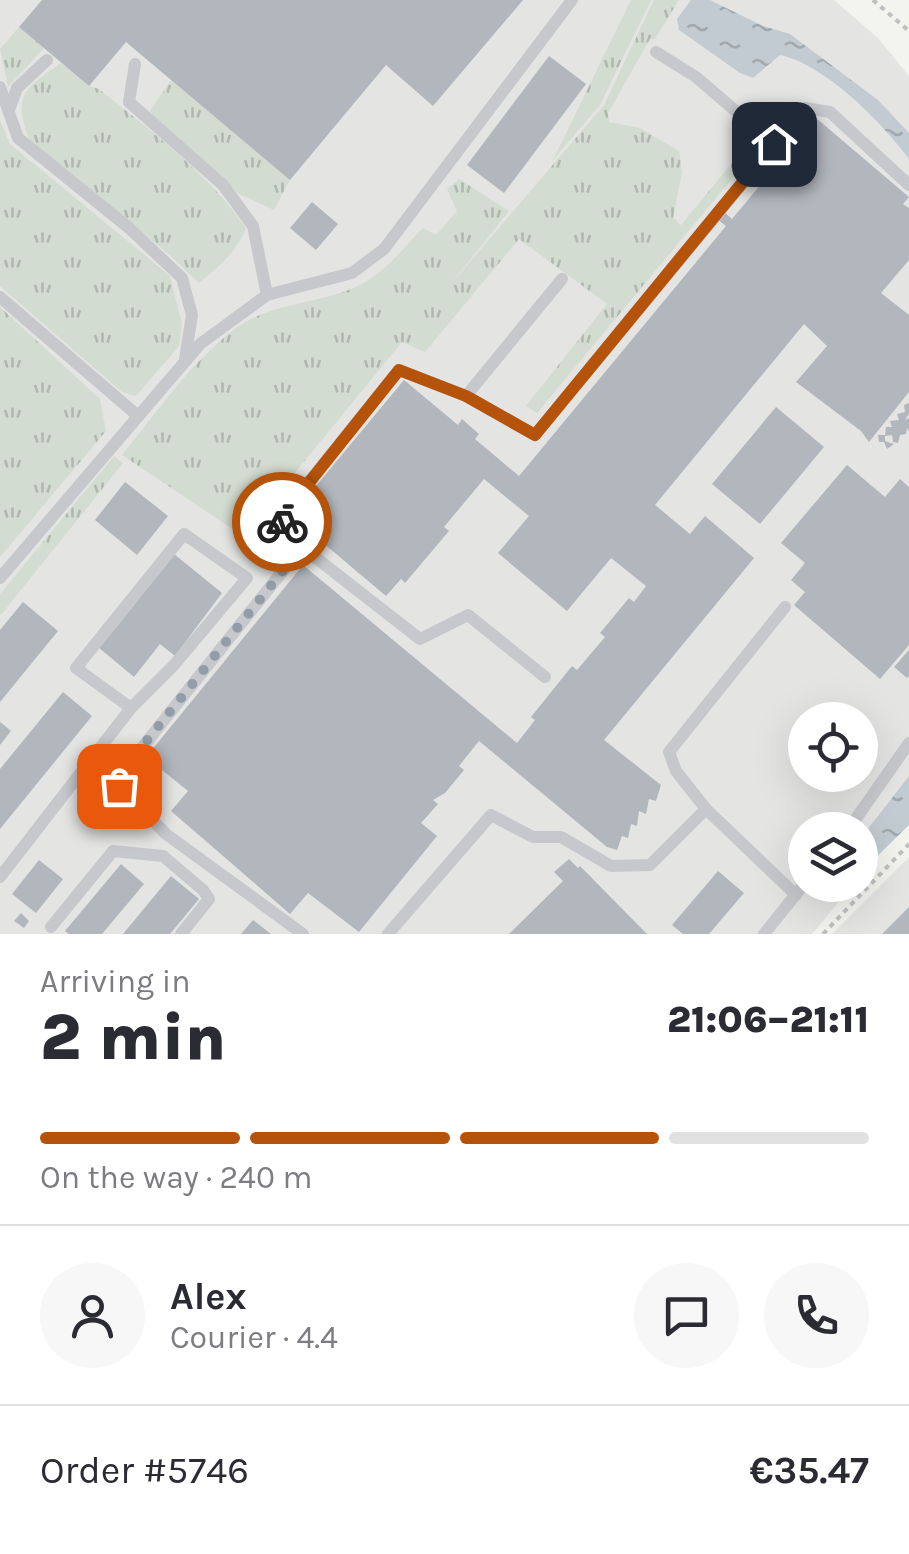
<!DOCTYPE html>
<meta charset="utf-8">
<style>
:root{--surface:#fff;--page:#f7f7f7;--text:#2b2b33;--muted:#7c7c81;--line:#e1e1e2;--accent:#b45309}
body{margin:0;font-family:Karla,sans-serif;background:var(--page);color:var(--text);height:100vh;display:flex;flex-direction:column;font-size:38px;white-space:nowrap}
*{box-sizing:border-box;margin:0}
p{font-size:32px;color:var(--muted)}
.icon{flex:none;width:55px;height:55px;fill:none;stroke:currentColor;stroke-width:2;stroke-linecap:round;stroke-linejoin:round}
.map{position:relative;height:934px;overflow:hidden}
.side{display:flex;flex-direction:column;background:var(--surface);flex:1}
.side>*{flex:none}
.fabs{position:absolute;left:788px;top:702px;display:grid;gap:20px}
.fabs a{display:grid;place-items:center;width:90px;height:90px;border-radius:50%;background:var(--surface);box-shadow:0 10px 40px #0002;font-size:50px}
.pin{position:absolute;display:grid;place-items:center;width:85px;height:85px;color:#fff;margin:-42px;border-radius:20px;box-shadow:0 5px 15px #0006}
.courier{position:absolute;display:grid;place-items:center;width:100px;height:100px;margin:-50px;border:8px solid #b45309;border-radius:50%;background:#fff;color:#222;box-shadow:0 2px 12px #0007}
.head em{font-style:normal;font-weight:800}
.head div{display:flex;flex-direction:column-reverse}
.head{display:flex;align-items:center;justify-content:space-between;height:170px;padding:0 40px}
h1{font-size:65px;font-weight:800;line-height:75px}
.bar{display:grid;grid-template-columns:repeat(4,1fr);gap:15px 10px;align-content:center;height:120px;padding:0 40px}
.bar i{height:12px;border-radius:8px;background:var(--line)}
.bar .on{background:var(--accent)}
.bar p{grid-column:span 4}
.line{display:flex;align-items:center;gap:25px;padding:0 40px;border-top:2px solid var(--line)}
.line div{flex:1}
.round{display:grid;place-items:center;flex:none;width:105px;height:105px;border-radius:52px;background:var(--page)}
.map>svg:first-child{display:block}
</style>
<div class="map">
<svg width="909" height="934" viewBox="0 0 909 934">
<defs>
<pattern id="grass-tufts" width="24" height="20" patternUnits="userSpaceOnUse" patternTransform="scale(2.5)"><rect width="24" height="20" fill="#d3dcd0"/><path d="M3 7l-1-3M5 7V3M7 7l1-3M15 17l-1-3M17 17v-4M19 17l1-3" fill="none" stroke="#afb7ae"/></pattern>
<pattern id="water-ripples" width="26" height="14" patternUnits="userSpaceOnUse" patternTransform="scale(2.5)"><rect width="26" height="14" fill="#c2cbd1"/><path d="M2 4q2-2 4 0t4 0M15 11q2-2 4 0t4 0" fill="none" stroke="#a1a9af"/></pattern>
</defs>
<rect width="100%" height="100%" fill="#f3f4ef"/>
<g fill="#e4e4e3" fill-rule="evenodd">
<path d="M 0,0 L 834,0 L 878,38 L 909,76 L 909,817 L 860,876 L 860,830 L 805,830 L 805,885 L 853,885 L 812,934 L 0,934 ZM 805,720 L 860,720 L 860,775 L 805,775 Z"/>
<polygon points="909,857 909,934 832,934"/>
</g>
<g fill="url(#grass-tufts)">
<polygon points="631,0 651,0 600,105 553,160"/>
<path d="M 654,0 L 679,0 L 655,39 L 650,39 L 608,113 L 609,122 L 640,128 L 679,151 L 682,172 L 673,218 L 681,225 L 737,157 L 746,162 L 537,413 L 526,406 L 607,304 L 519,239 L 425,352 L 402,342 L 243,536 L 122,455 C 157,412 191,362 236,328 C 272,302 322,304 360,285 C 386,272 403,248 423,228 L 436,235 L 457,211 L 447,189 L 459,179 L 509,211 L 451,284 L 604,105 Z"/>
<polygon points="19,27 44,48 8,87 0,49"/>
<path d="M 61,63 L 89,86 L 99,89 C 151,131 208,173 246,228 C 237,252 218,267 199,283 L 172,257 L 30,141 C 11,95 26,88 61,63 Z"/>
<polygon points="171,80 290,180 274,210 237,193 153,116 150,111"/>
<polygon points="0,120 10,144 170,276 182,324 179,346 136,396 122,392 0,286"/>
<polygon points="0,307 100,399 106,431 0,557"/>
<polygon points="114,456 123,463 0,616 0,594"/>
</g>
<g fill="url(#water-ripples)">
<path d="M 691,0 L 710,0 L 763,26 L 790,34 L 878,100 L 909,133 L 909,159 C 882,122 824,64 780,55 L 753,78 L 740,73 L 679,30 L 677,19 Z"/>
<polygon points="909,776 909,825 860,873 860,839"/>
</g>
<g fill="#b2b7bd">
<polygon points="42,0 523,0 433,106 386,65 290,180 126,42 89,86 19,27"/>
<polygon points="549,56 586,84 504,193 467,165"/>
<polygon points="816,118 909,197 903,204 909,208 909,260 881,293 909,315 909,392 869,442 861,431 796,382 827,346 804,324 655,505 690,534 705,516 754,558 604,740 661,785 656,801 649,799 646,814 639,811 637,826 631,824 628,838 622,836 617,850 607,847 479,741 459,766 464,770 445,793 433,800 438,804 421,823 437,836 359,932 308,893 290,914 171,811 188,791 146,757 303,565 517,743 535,720 531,717 572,666 577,670 605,637 600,633 629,598 634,602 646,586 611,558 567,611 498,553 529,516 484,479 444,527 449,531 405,583 401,579 386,596 291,516 404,380 458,425 462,419 479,434 475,439 519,476 726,226 718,220 724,212 732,219"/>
<polygon points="312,202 338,224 316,250 290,228"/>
<polygon points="909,403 909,414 905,420 909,418 909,432 907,428 906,434 900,435 898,443 893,442 892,435 885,436 885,441 894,444 887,449 884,442 879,442 878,435 885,435 886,427 892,427 890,421 899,420 897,414 905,412 904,405"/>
<polygon points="776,407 824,447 760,524 712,484"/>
<polygon points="847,465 885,497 900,479 909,487 909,645 880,679 794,605 805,592 791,580 805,563 781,543"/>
<polygon points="125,482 168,516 137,555 95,520"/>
<polygon points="174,554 222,593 175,656 160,644 134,677 98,647"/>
<polygon points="23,602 58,631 0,702 0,630"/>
<polygon points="909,650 909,676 907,678 894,667"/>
<polygon points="63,692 92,716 0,829 0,769"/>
<polygon points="0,722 11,731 0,745"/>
<polygon points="569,859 578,868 580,866 647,934 509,934 563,881 554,872"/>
<polygon points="39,860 63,879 36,913 12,894"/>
<polygon points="121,864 144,884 102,934 69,934 65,931"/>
<polygon points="718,871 744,893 709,934 683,934 672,925"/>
<polygon points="171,876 199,899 170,934 123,934"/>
<polygon points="909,907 909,934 882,934"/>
<polygon points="21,913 29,921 24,928 14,921"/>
<polygon points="253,920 271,934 241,934"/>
</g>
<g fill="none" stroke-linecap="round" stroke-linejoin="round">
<g stroke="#bec0c2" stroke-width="4" stroke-dasharray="5 5" stroke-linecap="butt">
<polyline points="873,0 909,31"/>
<polyline points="823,934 909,844"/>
</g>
<g stroke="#c6c8cc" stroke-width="12">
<polyline points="656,52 696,77 774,144"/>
<polyline points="135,64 129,102 223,185 253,226 267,295"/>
<polyline points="0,87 18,138 129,228 182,278 192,315 185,359"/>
<polyline points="9,110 17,88 47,60"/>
<polyline points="0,297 138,416"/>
<polyline points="466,396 535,435 805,108 830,112 909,185"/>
<polyline points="302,547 420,639 468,615 545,677"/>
<polyline points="0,578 200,344 267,295 352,273 384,249 572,0"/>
<polyline points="706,809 796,895"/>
<polyline points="848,830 909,743"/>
<polyline points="0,877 131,708 174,665 247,578 184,534 76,668 131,708"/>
<polyline points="51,927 113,851 163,856 203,890 209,899 181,934"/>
<polyline points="303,934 166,834 119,786 141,749 302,547 279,519 399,370 466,396 562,279"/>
<polyline points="388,934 491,815 533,837 561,837 611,866 650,865 706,809 676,771 669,752 785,607"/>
<polyline points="764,934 805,883"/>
</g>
</g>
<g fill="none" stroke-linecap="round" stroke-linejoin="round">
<polyline stroke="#939da9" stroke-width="10" stroke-dasharray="0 18" points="119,786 141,748 302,547 282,522"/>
<polyline stroke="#b45309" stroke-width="12" points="282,522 280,519 399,370 466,396 535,435 774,144"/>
</g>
</svg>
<div class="fabs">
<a><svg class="icon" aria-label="locate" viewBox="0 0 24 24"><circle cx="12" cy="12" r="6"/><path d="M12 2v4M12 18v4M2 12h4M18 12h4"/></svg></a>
<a><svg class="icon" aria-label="layers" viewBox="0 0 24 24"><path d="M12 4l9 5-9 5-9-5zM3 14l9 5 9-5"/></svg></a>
</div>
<div class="pin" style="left:119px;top:786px;background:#ea580c"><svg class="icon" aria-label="bag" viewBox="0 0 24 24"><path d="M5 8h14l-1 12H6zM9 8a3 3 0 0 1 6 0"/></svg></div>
<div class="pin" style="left:774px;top:144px;background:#1f2937"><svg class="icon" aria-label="home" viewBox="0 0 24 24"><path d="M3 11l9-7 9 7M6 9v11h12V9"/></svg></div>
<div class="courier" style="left:282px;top:522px"><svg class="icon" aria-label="bike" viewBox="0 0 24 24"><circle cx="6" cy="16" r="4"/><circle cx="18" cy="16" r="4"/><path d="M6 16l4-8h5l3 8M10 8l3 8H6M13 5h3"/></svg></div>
</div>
<section class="side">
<div class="head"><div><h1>2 min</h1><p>Arriving in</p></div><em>21:06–21:11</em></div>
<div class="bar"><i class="on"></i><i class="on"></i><i class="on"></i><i></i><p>On the way · 240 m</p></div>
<div class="line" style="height:180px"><a class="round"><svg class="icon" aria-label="person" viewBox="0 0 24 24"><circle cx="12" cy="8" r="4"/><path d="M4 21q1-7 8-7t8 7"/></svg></a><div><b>Alex</b><p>Courier · 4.4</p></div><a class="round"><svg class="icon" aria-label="chat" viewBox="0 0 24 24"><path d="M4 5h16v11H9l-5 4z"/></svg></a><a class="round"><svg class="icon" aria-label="phone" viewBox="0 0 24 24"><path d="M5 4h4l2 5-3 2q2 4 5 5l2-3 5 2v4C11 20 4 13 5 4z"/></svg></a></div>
<div class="line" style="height:130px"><div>Order #5746</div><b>€35.47</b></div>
</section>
